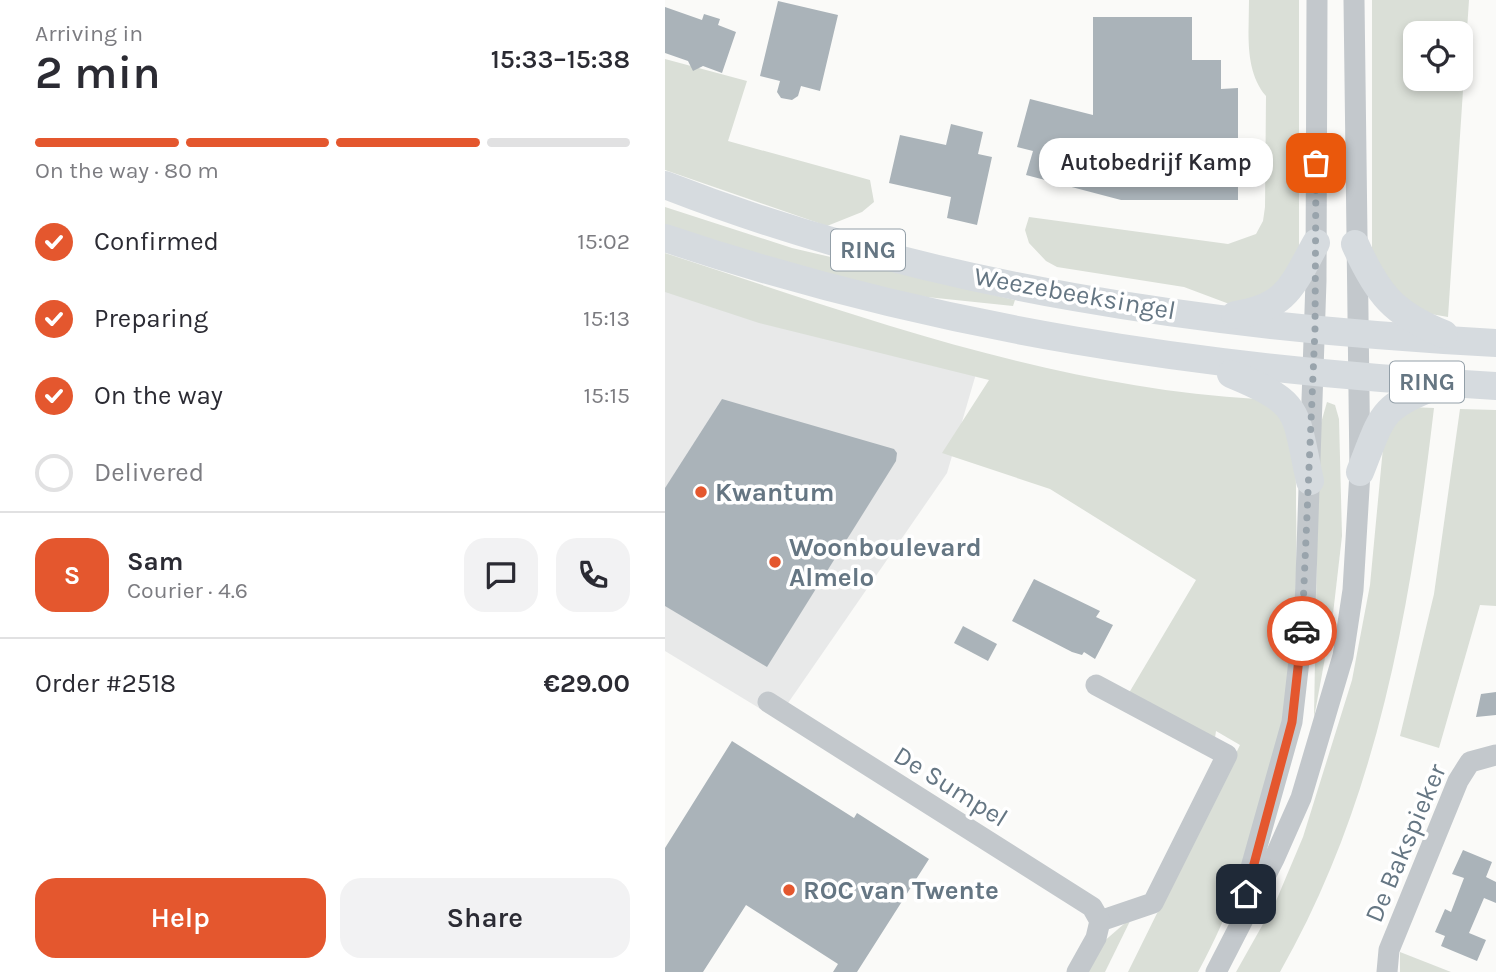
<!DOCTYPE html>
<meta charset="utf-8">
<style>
:root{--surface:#fff;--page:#f2f2f3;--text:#2b2b33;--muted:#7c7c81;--line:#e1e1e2;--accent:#e4572e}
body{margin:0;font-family:Karla,sans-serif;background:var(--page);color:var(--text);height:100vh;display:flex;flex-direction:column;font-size:26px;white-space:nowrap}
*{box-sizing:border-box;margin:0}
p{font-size:23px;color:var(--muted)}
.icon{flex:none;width:38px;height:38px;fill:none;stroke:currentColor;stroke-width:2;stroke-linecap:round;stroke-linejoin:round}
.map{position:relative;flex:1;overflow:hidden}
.details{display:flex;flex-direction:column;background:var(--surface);width:665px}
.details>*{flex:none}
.buttons{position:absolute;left:738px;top:21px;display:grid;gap:14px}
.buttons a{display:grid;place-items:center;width:70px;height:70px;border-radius:14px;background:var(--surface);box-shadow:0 4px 10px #0003;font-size:35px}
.pin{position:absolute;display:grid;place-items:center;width:60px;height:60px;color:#fff;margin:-30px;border-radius:14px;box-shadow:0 4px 10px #0006}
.courier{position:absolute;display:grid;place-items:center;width:70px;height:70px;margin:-35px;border:5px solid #e4572e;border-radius:50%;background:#fff;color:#222;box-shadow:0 2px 9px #0007}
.bubble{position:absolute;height:49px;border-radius:21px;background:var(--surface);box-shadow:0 4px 10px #0003;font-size:23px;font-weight:600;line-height:49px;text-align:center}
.headline em{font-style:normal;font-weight:600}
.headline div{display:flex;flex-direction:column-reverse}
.headline{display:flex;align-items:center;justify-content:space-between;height:119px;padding:0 35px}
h1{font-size:46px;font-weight:600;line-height:52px}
.bar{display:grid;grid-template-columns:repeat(4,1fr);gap:10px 7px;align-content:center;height:84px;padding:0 35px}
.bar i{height:9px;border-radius:5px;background:var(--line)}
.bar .on{background:var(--accent)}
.bar p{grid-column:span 4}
.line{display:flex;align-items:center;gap:18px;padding:0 35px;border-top:2px solid var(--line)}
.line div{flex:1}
.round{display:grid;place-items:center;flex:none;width:74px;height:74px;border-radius:21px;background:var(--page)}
ol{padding:0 35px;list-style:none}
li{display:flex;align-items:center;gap:21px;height:77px}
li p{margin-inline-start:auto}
li .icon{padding:7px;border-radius:50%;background:var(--accent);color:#fff;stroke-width:4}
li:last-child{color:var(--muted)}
li i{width:38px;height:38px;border:4px solid var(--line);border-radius:50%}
.cta{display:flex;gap:14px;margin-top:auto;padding:14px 35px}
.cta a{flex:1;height:80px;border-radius:21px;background:var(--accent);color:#fff;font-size:28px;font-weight:600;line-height:80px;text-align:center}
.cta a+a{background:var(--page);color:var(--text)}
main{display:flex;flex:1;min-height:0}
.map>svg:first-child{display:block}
</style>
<main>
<section class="details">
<div class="headline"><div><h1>2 min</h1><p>Arriving in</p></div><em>15:33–15:38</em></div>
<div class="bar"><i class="on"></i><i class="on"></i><i class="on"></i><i></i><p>On the way · 80 m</p></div>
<ol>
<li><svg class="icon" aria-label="check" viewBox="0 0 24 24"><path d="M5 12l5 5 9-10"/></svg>Confirmed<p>15:02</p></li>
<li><svg class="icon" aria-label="check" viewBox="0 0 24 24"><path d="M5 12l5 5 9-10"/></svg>Preparing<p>15:13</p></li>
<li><svg class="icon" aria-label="check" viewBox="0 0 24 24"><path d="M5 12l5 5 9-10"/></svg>On the way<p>15:15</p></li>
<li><i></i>Delivered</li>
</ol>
<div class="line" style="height:126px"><b class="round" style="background:var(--accent);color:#fff">S</b><div><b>Sam</b><p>Courier · 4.6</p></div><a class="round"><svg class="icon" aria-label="chat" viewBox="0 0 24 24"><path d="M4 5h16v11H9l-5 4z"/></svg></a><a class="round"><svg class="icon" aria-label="phone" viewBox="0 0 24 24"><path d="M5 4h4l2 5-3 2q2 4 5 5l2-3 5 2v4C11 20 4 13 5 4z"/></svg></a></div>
<div class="line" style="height:91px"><div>Order #2518</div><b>€29.00</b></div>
<div class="cta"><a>Help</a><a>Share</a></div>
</section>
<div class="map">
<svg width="831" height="972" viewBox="0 0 831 972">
<rect width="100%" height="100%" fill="#fafaf8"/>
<polygon fill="#e8e9e9" points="0,268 313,367 282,473 112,719 0,651"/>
<g fill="#dadfd7" fill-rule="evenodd">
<path d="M 584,0 L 634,0 L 634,257 L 599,299 L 567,305 L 519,287 L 392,267 L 381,261 L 364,243 L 360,230 L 364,217 L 563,244 L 591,234 L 598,221 L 600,207 L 601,96 C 579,70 584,33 584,0 Z"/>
<path d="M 707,0 L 804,0 L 783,317 L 760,313 L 735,301 L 707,258 ZM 751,33 L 796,33 L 796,79 L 751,79 Z"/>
<polygon points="0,59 82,81 63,141 205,180 209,202 197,212 162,226 0,170"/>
<polygon points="0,207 127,248 350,300 348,306 233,294 128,265 0,225"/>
<path d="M 0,253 C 194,316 386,387 592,399 C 605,407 619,417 624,433 C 632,456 631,482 631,507 C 633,592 628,684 608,767 C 591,836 568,909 533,972 L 463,972 L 575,745 L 551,731 L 548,752 L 458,703 L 531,580 L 385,489 L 277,453 L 324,380 L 94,323 L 0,292 Z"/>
<polygon points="662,402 670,405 674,419 677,536 668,614 649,718 654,430"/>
<path d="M 745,407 L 769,408 C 746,604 714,798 615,972 L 571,972 L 611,901 L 638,837 L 687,680 L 705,585 L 719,437 Z"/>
<polygon points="795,409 831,410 831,606 815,605 774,748 735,736 769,594"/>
<polygon points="467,917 440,972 421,972 437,943"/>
<polygon points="735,952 786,972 735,972"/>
</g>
<g fill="#aab3b9">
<polygon points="113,1 173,15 155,91 136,86 133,96 127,100 116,98 112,92 115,81 95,76"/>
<polygon points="0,7 37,20 39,14 55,19 53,25 71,32 57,73 38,66 28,71 23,61 0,53"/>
<polygon points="428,17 527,17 527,60 556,60 556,89 573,88 573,200 456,200 361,175 368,151 352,147 365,99 428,115"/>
<polygon points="286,124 318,132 313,154 327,157 312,225 282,218 286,197 224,183 235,135 281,145"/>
<polygon points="57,399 229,449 232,453 231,461 102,667 0,606 0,488"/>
<polygon points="369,579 435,611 431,617 448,625 430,659 419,652 417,655 407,652 347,621"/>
<polygon points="298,626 332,644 323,661 289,643"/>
<polygon points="831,692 831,715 811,717 816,694"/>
<polygon points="67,741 189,818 192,813 264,859 192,972 168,972 173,964 81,905 38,972 0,972 0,848"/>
<polygon points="798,850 827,862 821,877 831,882 831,903 819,898 804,933 821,940 812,961 776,946 780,936 770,932 780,909 786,912 799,878 787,874"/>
</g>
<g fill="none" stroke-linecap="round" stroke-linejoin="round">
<g stroke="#c3c8cc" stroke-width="21">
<polyline points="431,685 562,755 488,903 435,921"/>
<polyline points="103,702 427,907 435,921 431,938 412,972"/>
<polyline points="580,901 585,871 627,722 640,608 651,281 652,0"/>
<polyline points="551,972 609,859 636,798 678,656 688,590 695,472 689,0"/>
<polyline points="722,972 724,950 793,781 805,762 831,755"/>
</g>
<g stroke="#d6dbdf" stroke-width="28">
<path d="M 0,185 C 263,288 550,328 831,343"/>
<path d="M 0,238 C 273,330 545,370 831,386"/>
<path d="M 690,244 C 712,293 728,314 779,334"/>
<path d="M 570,315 C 622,308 628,284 651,243"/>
<path d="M 566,374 C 638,404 629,409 645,481"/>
<path d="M 695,472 C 717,418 713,407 771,386"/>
</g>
</g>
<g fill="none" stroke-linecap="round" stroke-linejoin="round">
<polyline stroke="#99a4ac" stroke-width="7" stroke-dasharray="0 12.6" points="637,631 650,329 651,163"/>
<polyline stroke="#e4572e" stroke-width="9" points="581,894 627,722 637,631"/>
</g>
<g fill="#e4572e" stroke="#fff" stroke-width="2.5">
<circle cx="36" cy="492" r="7"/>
<circle cx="110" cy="562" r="7"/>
<circle cx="124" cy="890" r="7"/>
</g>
<g text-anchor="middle" stroke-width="7" stroke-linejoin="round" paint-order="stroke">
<g fill="#fff" stroke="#939fa8" stroke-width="2">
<rect x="166" y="229.5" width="74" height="41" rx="5"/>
<rect x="725" y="361.5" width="74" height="41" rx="5"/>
</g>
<g font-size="24" font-weight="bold" fill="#657683">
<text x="203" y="258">RING</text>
<text x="762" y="390">RING</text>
</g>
<g font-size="26" fill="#657683" stroke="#fff">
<text transform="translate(410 293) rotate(10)" y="9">Weezebeeksingel</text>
<text transform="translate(286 786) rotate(32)" y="9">De Sumpel</text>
<text transform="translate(740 843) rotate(-67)" y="9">De Bakspieker</text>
</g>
<g font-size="26" font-weight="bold" fill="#657683" stroke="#fff" text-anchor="start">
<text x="50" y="501">Kwantum</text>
<text x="124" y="556">Woonboulevard<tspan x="124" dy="30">Almelo</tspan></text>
<text x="138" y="899">ROC van Twente</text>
</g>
</g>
</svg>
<div class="buttons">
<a><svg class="icon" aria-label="locate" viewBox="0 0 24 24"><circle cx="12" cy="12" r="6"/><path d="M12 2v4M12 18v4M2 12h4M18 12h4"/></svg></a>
</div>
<div class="pin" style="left:651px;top:163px;background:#ea580c"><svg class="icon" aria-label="bag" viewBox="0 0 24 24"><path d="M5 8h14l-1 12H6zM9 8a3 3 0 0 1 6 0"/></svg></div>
<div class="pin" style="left:581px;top:894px;background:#1f2937"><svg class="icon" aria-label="home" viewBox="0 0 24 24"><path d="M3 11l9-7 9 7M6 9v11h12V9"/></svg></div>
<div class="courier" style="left:637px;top:631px"><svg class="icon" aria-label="car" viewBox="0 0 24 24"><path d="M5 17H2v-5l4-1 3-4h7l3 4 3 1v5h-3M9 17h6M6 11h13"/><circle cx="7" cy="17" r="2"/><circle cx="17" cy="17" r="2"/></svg></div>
<div class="bubble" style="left:374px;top:138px;width:234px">Autobedrijf Kamp</div>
</div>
</main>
